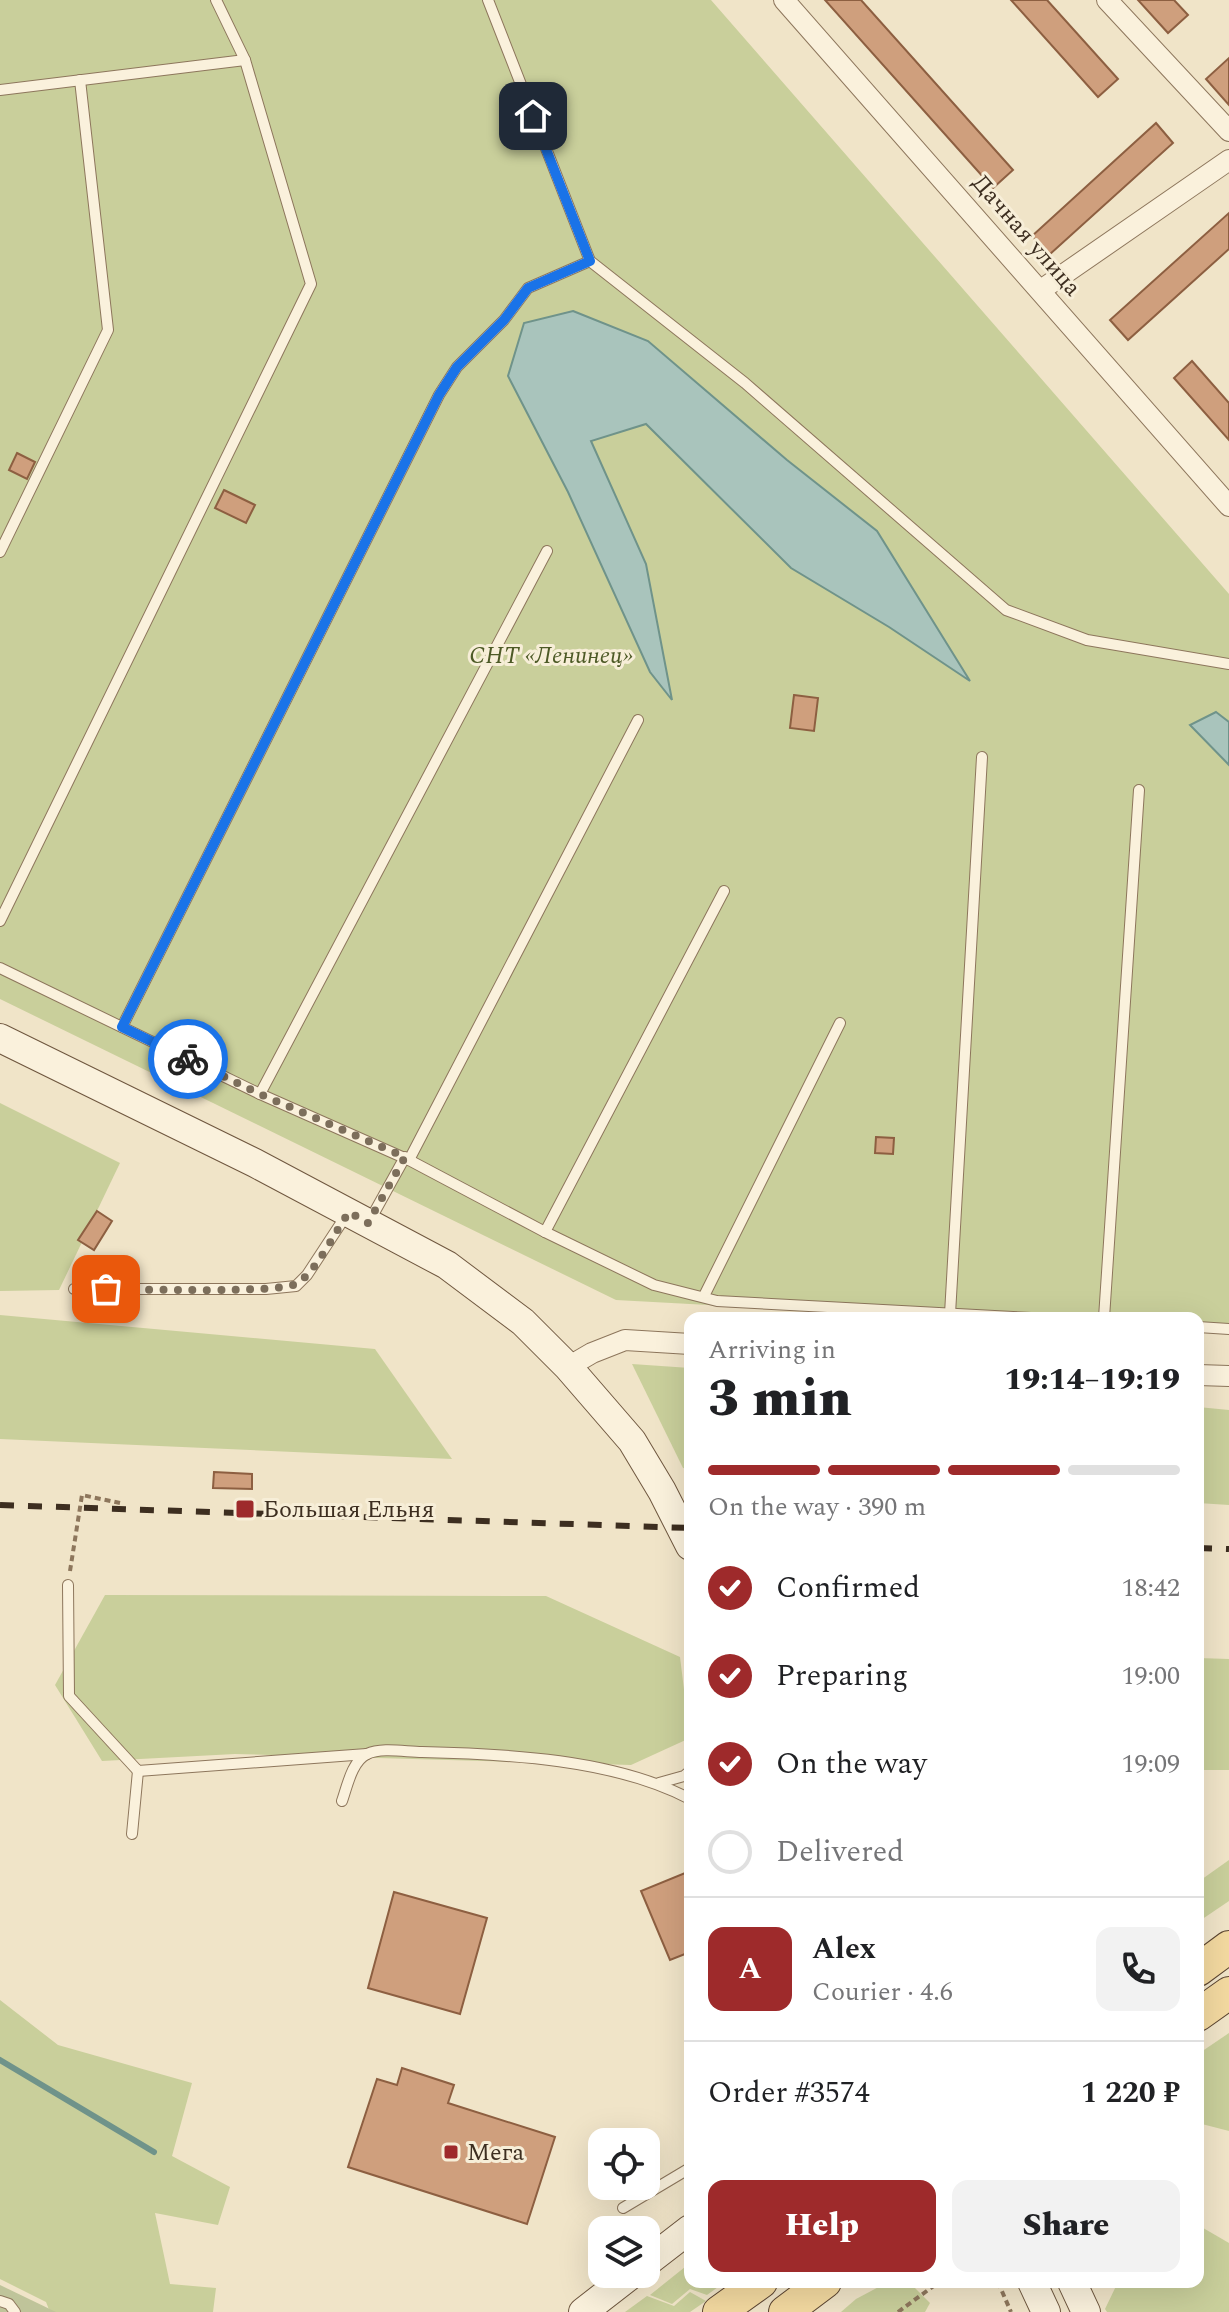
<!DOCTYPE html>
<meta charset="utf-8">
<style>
:root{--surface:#fff;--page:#f2f2f2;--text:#202124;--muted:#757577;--line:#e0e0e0;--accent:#9e2a2b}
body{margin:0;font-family:Spectral,serif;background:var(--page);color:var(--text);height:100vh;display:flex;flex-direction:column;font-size:30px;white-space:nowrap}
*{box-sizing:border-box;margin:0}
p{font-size:26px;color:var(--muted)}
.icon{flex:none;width:44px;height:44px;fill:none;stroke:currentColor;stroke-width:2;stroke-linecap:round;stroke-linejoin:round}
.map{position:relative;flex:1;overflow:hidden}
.panel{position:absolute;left:684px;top:1312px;width:520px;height:976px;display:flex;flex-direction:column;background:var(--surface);border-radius:16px;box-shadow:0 8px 32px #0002}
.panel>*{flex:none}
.tools{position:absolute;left:588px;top:2128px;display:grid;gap:16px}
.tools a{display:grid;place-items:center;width:72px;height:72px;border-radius:16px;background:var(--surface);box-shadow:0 8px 32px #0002;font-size:40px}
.pin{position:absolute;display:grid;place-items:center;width:68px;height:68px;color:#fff;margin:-34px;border-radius:16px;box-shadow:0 4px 12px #0006}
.courier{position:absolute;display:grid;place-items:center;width:80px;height:80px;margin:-40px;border:6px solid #1a73e8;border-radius:50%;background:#fff;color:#222;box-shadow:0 2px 10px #0007}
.headline em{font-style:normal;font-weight:800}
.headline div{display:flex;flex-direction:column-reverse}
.headline{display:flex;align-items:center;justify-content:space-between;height:136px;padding:0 24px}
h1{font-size:52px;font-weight:800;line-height:60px}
.bar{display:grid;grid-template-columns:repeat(4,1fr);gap:12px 8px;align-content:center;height:96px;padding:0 24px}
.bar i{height:10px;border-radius:6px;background:var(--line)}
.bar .current{background:var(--accent)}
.bar p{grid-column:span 4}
.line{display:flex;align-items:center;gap:20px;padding:0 24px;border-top:2px solid var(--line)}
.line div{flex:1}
.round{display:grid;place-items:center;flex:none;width:84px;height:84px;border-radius:16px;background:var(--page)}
ol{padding:0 24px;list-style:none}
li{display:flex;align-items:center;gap:24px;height:88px}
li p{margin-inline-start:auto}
li .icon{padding:8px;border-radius:50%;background:var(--accent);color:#fff;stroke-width:4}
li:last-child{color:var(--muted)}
li i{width:44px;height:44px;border:4px solid var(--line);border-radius:50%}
.primary-button{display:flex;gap:16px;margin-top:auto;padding:16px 24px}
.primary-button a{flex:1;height:92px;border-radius:16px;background:var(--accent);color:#fff;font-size:32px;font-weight:800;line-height:92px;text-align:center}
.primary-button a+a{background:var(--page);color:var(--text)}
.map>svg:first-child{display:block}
</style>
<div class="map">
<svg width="1229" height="2312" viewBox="0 0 1229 2312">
<rect width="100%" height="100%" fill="#f0e4c8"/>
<g fill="#c9cf9b">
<polygon points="0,0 711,0 1229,594 1229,1333 1198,1331 1198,1318 948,1318 616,1300 0,999"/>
<polygon points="0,1103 120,1163 59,1290 0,1291"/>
<polygon points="0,1315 375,1349 452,1459 0,1439"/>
<polygon points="632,1364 690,1368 690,1469 683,1468"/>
<polygon points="1198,1407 1229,1410 1229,1505 1198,1503"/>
<polygon points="105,1595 546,1596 680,1657 690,1738 631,1765 235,1754 102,1761 55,1685"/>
<polygon points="1198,1658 1229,1659 1229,1770 1198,1770"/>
<polygon points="1229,1860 1229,1901 1198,1922 1198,1882"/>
<polygon points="0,2000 58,2045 192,2083 172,2156 230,2187 218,2225 155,2213 170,2284 216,2288 213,2312 50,2312 46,2302 0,2279"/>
<polygon points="1229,2033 1229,2131 1198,2123 1198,2054"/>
<polygon points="1198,2225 1229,2243 1229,2312 1107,2312 1105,2309 1118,2282 1198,2282"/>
<polygon points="690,2263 690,2282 725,2282 707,2295 690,2289 672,2304 650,2295"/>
<polygon points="888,2282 909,2282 930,2303 925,2312 841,2312 856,2299"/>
<polygon points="690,2292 706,2301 690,2312 625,2312 647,2296 674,2306"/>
</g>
<polygon fill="#bfc49a" points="0,2285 56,2312 0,2312"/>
<g fill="#a9c4bc" stroke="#6f938a" stroke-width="2">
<polygon points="573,311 648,341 787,460 877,531 970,681 889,627 791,568 646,424 591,441 646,564 672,700 650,672 568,492 508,376 524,323"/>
<polygon points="1216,712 1229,722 1229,765 1190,725"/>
</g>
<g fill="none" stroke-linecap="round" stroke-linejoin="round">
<polyline stroke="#6f938a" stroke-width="6" points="0,2060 154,2152"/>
</g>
<g fill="#cf9f7d" stroke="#8d5f41" stroke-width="2">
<polygon points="825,0 861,0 1013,170 993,188"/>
<polygon points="1011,0 1047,0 1118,79 1098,97"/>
<polygon points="1138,0 1174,0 1188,15 1168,33"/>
<polygon points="1229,58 1229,105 1206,79"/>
<polygon points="1156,123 1173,143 1049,255 1032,236"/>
<polygon points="1229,213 1229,249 1128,340 1110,320"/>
<polygon points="1192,361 1229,403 1229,440 1174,378"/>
<polygon points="17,453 35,462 27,479 9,470"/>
<polygon points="224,490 255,505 246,523 215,508"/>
<polygon points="794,695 818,698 814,731 790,728"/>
<polygon points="876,1137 894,1138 893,1154 875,1153"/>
<polygon points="97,1211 112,1221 94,1250 78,1240"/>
<polygon points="214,1472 252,1474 252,1489 213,1488"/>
<polygon points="690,1871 690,1952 670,1960 641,1891"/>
<polygon points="394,1892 487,1918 460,2014 368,1988"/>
<polygon points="402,2068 454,2085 448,2103 555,2137 527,2224 348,2167 377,2079 397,2085"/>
</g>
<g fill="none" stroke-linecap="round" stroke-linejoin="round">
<g stroke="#8d765c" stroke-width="12">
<g id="service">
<polyline points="0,90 245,60"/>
<polyline points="590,261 745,383 1006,610 1087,640 1229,664"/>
<polyline points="0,552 108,330 80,80"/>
<polyline points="0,921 311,284 245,60 216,0"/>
<polyline points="0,968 260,1094 409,1160 545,1232 654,1285 717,1301 1031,1318"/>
<polyline points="122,1027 439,395 457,367 504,320 528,288 590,261 488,0"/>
<polyline points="260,1094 547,551"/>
<polyline points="409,1160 638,720"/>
<polyline points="369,1222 405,1157"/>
<polyline points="545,1232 724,891"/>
<polyline points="74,1289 266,1289 296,1286 307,1275 347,1214"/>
<polyline points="704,1296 840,1023"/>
<polyline points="950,1314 982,757"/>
<polyline points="1104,1318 1139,790"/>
<polyline points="1198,1327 1229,1329"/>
<polyline points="68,1585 69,1696 138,1771 367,1754"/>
<polyline points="659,1783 684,1776 690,1771"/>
<path d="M 342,1801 C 347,1787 352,1761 367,1754 C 382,1747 406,1752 422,1752 C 507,1754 614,1759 690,1799"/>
<polyline points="132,1834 138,1771"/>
<polyline points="623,2208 690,2168"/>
<polyline points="0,2301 9,2304 15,2312"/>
</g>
</g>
<g stroke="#8d765c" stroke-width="22">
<g id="minor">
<polyline points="784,0 1229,506"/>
<polyline points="1107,0 1229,131"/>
<polyline points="1041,290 1229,160"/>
<polyline points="568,1367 592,1353 625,1340 690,1344"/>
<polyline points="1198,1375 1229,1376"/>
</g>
</g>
<g stroke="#6f573f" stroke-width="30">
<g id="secondary">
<polyline points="0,1038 255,1163 447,1265 523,1322 568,1367 632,1441 662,1491 690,1546"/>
<polyline points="646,2263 690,2229"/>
<polyline points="1032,2282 1046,2312"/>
<polyline points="1072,2282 1086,2312"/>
<polyline points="583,2312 632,2274"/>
</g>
</g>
<g stroke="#5b4430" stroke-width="34">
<g id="primary">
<polyline points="1198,1970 1229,1947"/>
<polyline points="1198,2015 1229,1993"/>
<polyline points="719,2312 761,2282"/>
<polyline points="785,2312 825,2282"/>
</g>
</g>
<g stroke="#8d765c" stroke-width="4" stroke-dasharray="6 4" stroke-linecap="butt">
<polyline points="70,1571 82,1495 120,1503"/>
<polyline points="998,2282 1011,2312"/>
<polyline points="898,2312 939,2282"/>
</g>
<use href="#service" stroke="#faf1dc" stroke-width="10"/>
<use href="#minor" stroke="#faf1dc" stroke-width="20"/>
<use href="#secondary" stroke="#faf1dc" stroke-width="28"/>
<use href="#primary" stroke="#f3d9a0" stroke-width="32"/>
<g stroke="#3d2e20" stroke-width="6" stroke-dasharray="14 14" stroke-linecap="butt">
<polyline points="0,1505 690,1528"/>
<polyline points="1198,1548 1229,1549"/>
</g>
</g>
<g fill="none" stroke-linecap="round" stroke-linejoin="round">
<path stroke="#7c6e5b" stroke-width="8" stroke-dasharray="0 14.4" d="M 106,1289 C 135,1289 283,1294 298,1283 C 317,1270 335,1232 349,1212 L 368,1223 L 405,1157 L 260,1094 L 188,1059"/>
<polyline stroke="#1a73e8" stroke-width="10" points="188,1059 122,1027 439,395 457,367 504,320 528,288 590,261 533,116"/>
</g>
<g fill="#9e2a2b" stroke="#f7eed8" stroke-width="3">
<rect x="235" y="1499" width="20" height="20" rx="4"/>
<rect x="443" y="2144" width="16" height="16" rx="4"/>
</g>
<g text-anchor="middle" stroke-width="6" stroke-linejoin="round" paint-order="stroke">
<g font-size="24" fill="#3d2e20" stroke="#f7eed8">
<text transform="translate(1027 235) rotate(49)" y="8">Дачная улица</text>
</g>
<g font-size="24" font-style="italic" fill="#4d5a26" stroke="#f7eed8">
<text x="551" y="663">СНТ «Ленинец»</text>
</g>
<g font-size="24" fill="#3d2e20" stroke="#f7eed8" text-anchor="start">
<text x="263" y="1517">Большая Ельня</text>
<text x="467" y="2160">Мега</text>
</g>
</g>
</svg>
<div class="tools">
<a><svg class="icon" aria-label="locate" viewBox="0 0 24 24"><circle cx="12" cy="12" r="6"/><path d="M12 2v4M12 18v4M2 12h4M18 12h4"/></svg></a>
<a><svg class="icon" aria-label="layers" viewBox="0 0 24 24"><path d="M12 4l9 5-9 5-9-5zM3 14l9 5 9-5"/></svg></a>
</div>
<div class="pin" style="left:106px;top:1289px;background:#ea580c"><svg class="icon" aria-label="bag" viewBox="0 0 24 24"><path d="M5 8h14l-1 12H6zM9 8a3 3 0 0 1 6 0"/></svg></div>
<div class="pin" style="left:533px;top:116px;background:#1f2937"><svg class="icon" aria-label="home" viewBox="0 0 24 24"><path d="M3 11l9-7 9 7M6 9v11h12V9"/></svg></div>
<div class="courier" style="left:188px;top:1059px"><svg class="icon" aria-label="bike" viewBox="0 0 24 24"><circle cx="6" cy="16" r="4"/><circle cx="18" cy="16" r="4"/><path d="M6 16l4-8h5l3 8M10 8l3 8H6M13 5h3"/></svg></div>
<section class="panel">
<div class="headline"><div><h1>3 min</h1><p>Arriving in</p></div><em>19:14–19:19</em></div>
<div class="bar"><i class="current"></i><i class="current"></i><i class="current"></i><i></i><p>On the way · 390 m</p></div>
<ol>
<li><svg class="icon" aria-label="check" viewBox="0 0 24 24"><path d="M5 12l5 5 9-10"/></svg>Confirmed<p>18:42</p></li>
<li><svg class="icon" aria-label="check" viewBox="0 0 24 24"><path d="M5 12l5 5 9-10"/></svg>Preparing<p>19:00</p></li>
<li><svg class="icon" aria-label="check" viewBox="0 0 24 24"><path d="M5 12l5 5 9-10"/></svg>On the way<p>19:09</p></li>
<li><i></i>Delivered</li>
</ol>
<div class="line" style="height:144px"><b class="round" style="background:var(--accent);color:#fff">A</b><div><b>Alex</b><p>Courier · 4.6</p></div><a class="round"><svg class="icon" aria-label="phone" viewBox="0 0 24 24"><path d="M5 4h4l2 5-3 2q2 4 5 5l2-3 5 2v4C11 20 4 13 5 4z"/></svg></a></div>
<div class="line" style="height:104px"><div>Order #3574</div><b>1 220 ₽</b></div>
<div class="primary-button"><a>Help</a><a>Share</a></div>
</section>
</div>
